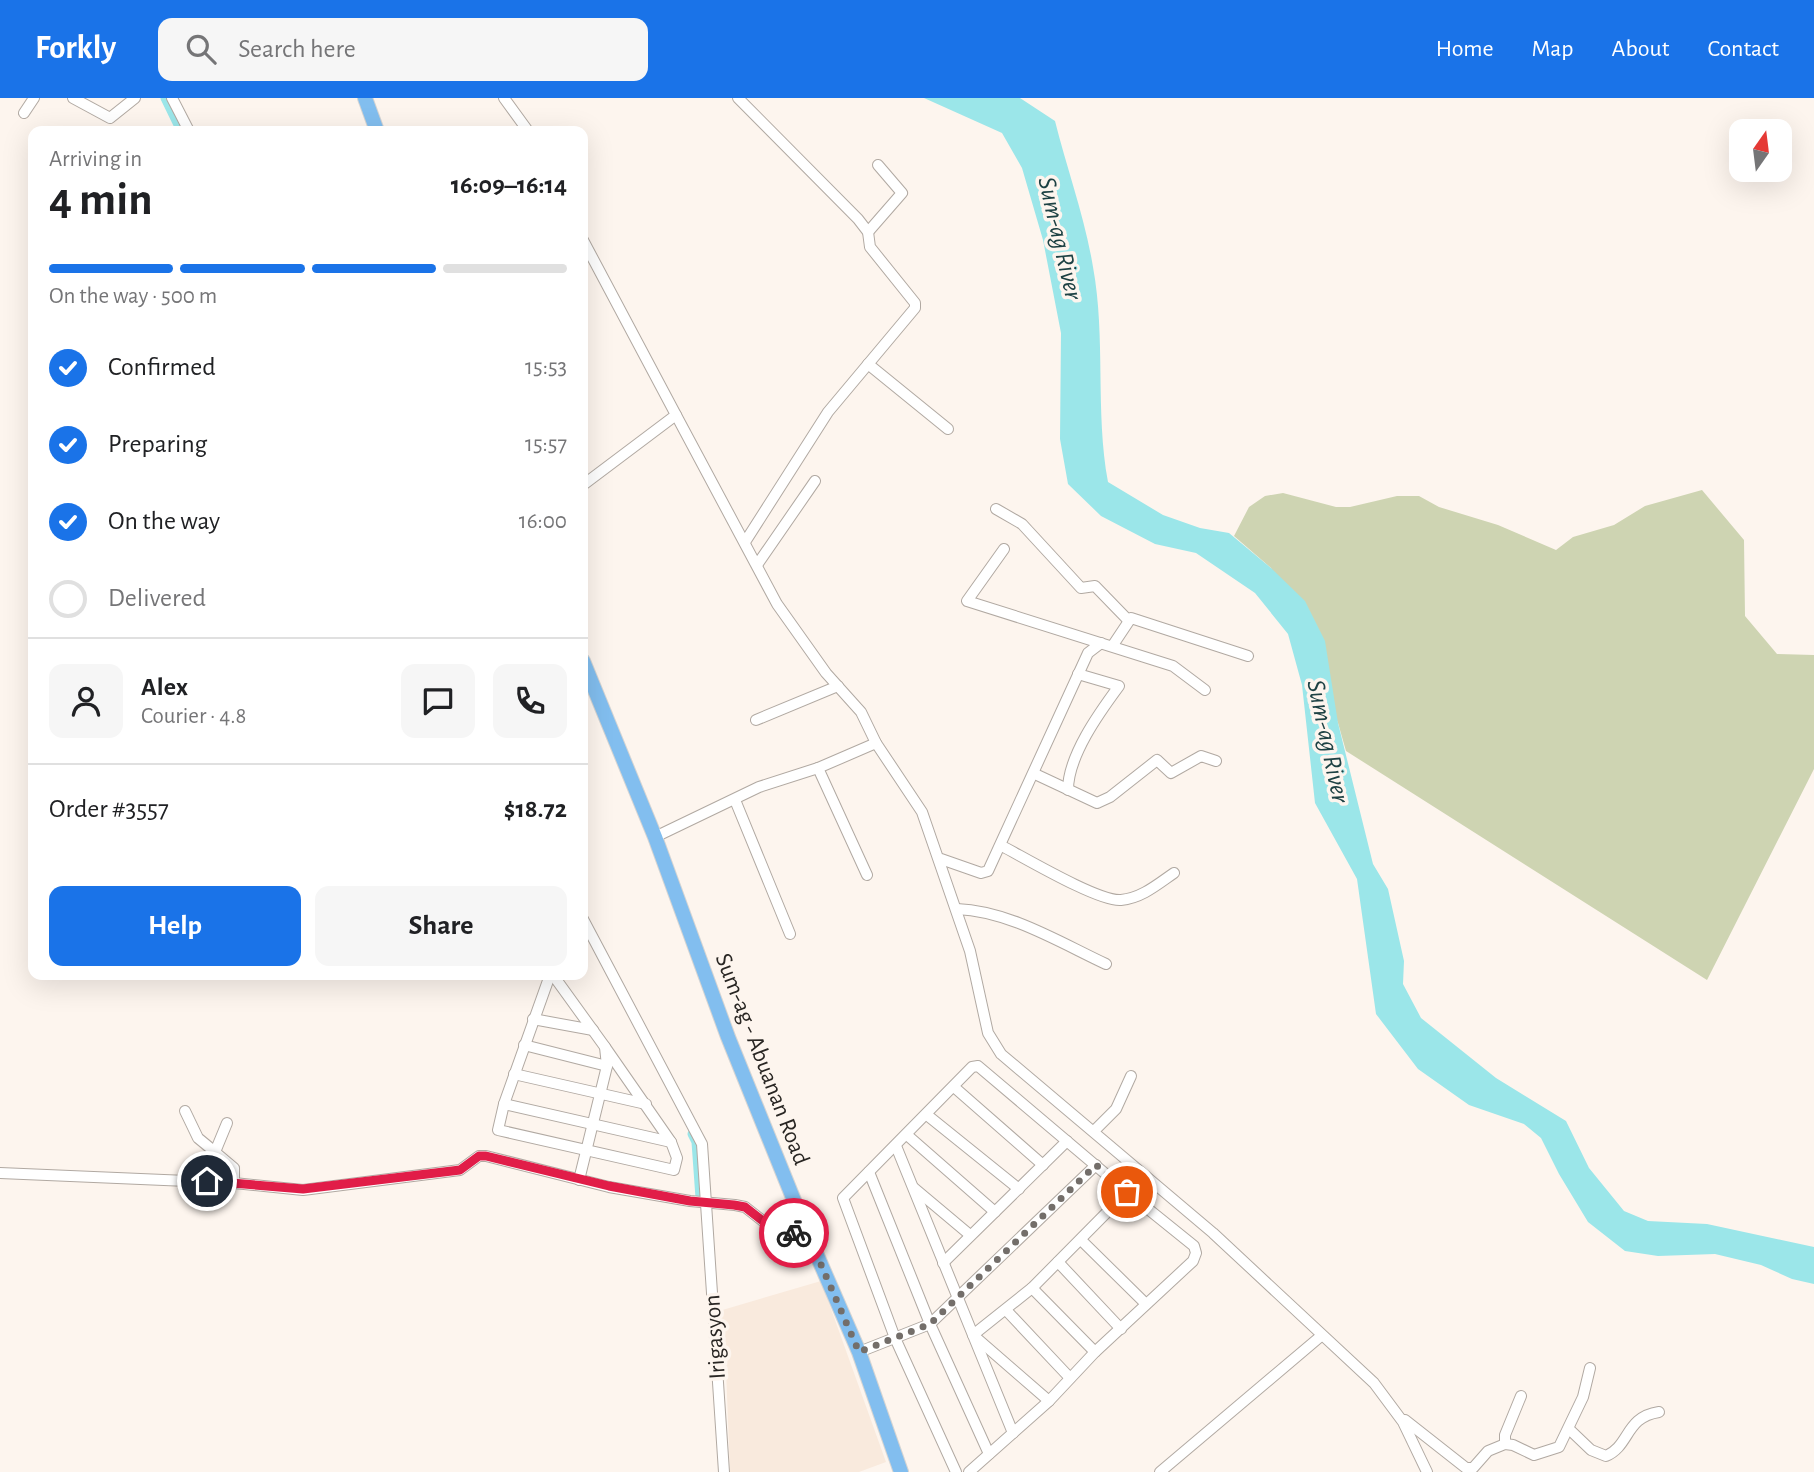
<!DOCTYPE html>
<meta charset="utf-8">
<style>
:root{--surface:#fff;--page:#f6f6f6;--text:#202124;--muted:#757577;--line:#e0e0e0;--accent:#1a73e8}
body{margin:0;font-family:"Alegreya Sans",sans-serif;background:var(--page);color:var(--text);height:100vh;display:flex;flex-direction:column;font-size:26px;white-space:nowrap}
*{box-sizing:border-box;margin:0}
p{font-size:23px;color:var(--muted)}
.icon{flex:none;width:38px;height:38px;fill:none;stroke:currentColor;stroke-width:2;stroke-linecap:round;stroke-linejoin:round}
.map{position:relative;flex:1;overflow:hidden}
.details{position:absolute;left:28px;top:28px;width:560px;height:854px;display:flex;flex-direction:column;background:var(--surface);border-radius:14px;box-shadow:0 7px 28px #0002}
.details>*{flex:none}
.needle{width:46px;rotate:14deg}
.buttons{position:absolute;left:1729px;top:21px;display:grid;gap:14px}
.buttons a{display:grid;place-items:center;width:63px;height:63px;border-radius:14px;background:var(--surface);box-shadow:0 7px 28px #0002;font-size:35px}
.pin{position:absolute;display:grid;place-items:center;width:60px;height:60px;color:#fff;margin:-30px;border:4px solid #fff;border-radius:50%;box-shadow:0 2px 7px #0007}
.courier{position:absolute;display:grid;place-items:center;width:70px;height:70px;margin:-35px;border:5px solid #e11d48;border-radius:50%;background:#fff;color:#222;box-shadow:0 2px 9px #0007}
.summary em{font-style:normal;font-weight:700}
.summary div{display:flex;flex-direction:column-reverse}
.summary{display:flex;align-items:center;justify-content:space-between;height:119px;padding:0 21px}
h1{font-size:46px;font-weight:700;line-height:52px}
.bar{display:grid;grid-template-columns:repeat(4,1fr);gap:10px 7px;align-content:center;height:84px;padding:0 21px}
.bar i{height:9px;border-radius:5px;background:var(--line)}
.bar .current{background:var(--accent)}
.bar p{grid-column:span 4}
.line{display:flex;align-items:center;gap:18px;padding:0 21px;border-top:2px solid var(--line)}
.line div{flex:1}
.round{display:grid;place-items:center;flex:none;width:74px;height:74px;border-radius:14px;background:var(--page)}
ol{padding:0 21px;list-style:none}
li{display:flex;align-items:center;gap:21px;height:77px}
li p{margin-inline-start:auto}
li .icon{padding:7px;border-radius:50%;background:var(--accent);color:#fff;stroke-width:4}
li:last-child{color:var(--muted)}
li i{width:38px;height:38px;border:4px solid var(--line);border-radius:50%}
.primary-button{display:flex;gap:14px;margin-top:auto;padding:14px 21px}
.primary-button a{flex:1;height:80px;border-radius:14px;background:var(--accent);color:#fff;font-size:28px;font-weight:700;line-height:80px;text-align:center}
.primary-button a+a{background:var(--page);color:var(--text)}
header{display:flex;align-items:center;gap:42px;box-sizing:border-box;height:98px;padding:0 35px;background:var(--accent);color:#fff}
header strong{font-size:33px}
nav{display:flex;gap:38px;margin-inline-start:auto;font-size:24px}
.search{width:490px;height:63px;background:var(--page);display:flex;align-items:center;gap:18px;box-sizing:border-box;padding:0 24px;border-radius:14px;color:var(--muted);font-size:26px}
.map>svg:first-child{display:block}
</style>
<header>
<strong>Forkly</strong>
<div class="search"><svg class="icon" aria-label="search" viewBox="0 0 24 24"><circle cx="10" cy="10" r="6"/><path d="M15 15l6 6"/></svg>Search here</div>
<nav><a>Home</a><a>Map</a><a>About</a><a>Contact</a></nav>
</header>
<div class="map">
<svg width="1814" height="1374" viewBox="0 0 1814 1374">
<rect width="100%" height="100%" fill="#fdf5ee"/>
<polygon fill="#f9eadd" points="821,1183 886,1364 859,1374 730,1374 726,1272 719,1213"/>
<polygon fill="#ced4b2" points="1702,392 1744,442 1745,518 1777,556 1814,557 1814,671 1707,882 1346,653 1338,625 1271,470 1234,438 1249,409 1265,398 1283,395 1336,409 1350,409 1397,398 1419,398 1439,409 1498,427 1556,452 1573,439 1614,427 1645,408"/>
<path fill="#9be6e9" d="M 924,0 L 1020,0 L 1055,23 C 1067,71 1085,120 1093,169 C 1106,240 1095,313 1108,384 L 1163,417 L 1200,430 L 1229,435 L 1271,470 L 1305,503 L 1325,543 L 1338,625 L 1373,766 L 1388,791 L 1404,863 L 1403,886 L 1421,920 L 1496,980 L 1566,1023 L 1589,1070 L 1624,1113 L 1648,1123 L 1707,1126 L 1814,1149 L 1814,1186 L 1792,1181 L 1761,1167 L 1715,1156 L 1658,1158 L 1625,1153 L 1588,1124 L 1559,1076 L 1541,1040 L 1524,1026 L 1469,1007 L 1418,971 L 1376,916 L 1357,781 L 1315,705 L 1302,587 L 1288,536 L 1255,495 L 1196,455 L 1155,446 L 1101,418 L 1068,386 L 1060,341 L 1061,235 L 1043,142 L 1022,70 L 1002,35 Z"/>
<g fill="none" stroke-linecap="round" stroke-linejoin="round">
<g stroke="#9be6e9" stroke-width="9">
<polyline points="165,0 181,33"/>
<polyline points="692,1036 696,1044 700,1100"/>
</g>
<g stroke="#b1a9a2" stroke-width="12">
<g id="minor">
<polyline points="73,0 110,20 135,0"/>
<polyline points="172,0 189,33"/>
<polyline points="504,0 528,33"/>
<polyline points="738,0 858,121 868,134 870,149 915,205 915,210 828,314 745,444"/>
<polyline points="24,15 34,0"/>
<polyline points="868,134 902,95 878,67"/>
<polyline points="583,142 676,317 583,387"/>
<polyline points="868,266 948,331"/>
<polyline points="676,317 777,506 826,575 861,614 876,645 922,714 970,853 988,935 1001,956 1213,1135 1374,1285 1403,1324 1427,1374"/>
<polyline points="996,411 1022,426 1081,490 1095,488 1128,522"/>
<polyline points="1004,451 967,503 1173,568 1205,592"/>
<polyline points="757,467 815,383"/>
<polyline points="1113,547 1131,520 1248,558"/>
<polyline points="756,622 838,588"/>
<polyline points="818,670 867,777"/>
<polyline points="1035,676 1097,705 1110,699 1157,662 1171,675 1201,658 1216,663"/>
<path d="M 1068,692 C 1068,658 1099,615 1119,588 L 1078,576"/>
<polyline points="735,702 790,836"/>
<polyline points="655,739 759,689 818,670 876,645"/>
<path d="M 1002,748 C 1025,760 1099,804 1121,802 C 1142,800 1158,786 1174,775"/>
<polyline points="941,761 981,775 988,773 1088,555 1101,545"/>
<path d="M 957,811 C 1009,813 1059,844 1106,866"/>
<polyline points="583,821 702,1046 724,1374"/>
<polyline points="550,877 504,1006 498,1032 674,1072 677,1060 671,1044 605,949"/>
<polyline points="553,877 605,949 607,968 579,1082"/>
<polyline points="533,921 593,932"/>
<polyline points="524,947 607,968"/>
<polyline points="514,976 646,1006"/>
<polyline points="954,989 1043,1067"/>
<polyline points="504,1006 671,1044"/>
<polyline points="185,1013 198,1040 215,1054"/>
<polyline points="927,1017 1019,1091"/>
<polyline points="227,1025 215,1054 234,1070 234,1085"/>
<polyline points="1094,1033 1116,1011 1131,978"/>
<polyline points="907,1037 995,1114"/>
<polyline points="896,1048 973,1237 1049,1303"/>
<polyline points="869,1074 930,1226 989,1356"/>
<polyline points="0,1075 234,1085 303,1092 460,1072 479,1058 486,1058 609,1089 690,1103 735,1107 745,1109 777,1134 806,1132"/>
<polyline points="914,1090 970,1137"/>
<polyline points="1081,1142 1146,1206"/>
<polyline points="1058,1164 1121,1231"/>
<polyline points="943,1165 1067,1043"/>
<polyline points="1032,1190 1095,1254"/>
<polyline points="1006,1212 1070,1280"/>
<polyline points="859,1254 930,1226 1096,1067"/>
<polyline points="1405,1322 1466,1370 1473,1370 1488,1353 1505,1346 1513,1347 1534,1357 1559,1349 1583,1299 1590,1270"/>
<path d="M 1569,1331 L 1591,1352 L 1606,1358 C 1630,1348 1625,1319 1659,1314"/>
<polyline points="1505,1346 1505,1337 1521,1298"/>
<polyline points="956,1374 895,1240 843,1100 972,969 978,968 1127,1094 1032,1190 973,1237 1013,1335"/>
<polyline points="969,1374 1049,1303 1095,1254 1193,1163 1196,1155 1194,1148 1127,1094"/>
<polyline points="1160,1374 1321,1238"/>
</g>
</g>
<g stroke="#d4d4d3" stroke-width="16">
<g id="major">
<polyline points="365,0 377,33"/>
<polyline points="583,563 655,739 728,939 806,1132 859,1254 901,1374"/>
</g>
</g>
<use href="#minor" stroke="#fff" stroke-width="10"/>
<use href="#major" stroke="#82beef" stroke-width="14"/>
</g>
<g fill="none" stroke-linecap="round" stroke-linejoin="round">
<polyline stroke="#736e6a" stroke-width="7" stroke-dasharray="0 12.6" points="794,1135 806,1132 859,1254 930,1226 1096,1067 1127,1094"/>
<polyline stroke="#e11d48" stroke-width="9" points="207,1083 303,1091 460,1072 479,1058 486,1058 609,1088 690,1103 734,1107 745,1109 777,1134 794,1135"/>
</g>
<g text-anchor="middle" stroke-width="7" stroke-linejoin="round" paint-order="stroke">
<g font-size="24" fill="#292623" stroke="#fdf5ee">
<text transform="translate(763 961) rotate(69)" y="8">Sum-ag - Abuanan Road</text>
<text transform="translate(714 1239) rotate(-94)" y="8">Irigasyon</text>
</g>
<g font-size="26" font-style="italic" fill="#1d4143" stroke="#fdf5ee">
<text transform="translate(1061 140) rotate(77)" y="9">Sum-ag River</text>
<text transform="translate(1329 643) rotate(78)" y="9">Sum-ag River</text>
</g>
</g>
</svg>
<div class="buttons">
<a><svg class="needle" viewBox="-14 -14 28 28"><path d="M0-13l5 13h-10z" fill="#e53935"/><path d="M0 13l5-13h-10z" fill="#757577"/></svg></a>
</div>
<div class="pin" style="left:1127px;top:1094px;background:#ea580c"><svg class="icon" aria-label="bag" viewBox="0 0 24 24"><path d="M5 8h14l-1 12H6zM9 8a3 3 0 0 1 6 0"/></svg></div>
<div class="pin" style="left:207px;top:1083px;background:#1f2937"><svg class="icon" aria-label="home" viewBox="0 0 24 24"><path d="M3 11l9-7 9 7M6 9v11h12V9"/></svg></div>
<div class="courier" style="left:794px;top:1135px"><svg class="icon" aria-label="bike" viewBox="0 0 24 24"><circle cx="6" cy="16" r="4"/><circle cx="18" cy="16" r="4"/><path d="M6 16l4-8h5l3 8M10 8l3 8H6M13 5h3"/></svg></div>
<section class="details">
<div class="summary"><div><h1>4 min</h1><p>Arriving in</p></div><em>16:09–16:14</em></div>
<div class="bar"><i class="current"></i><i class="current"></i><i class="current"></i><i></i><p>On the way · 500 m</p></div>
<ol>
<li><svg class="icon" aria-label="check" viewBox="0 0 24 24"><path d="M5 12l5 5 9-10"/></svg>Confirmed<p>15:53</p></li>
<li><svg class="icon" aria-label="check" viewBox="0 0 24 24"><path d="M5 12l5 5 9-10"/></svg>Preparing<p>15:57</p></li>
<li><svg class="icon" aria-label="check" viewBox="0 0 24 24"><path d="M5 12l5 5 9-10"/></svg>On the way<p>16:00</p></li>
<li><i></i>Delivered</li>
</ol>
<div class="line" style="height:126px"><a class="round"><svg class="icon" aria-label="person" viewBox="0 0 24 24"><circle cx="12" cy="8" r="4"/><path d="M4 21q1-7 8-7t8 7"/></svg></a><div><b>Alex</b><p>Courier · 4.8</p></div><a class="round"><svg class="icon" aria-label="chat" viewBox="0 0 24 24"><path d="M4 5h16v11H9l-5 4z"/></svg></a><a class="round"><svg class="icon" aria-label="phone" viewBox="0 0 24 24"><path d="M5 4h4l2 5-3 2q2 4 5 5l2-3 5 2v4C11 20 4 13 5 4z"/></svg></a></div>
<div class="line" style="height:91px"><div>Order #3557</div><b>$18.72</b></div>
<div class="primary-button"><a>Help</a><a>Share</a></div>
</section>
</div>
